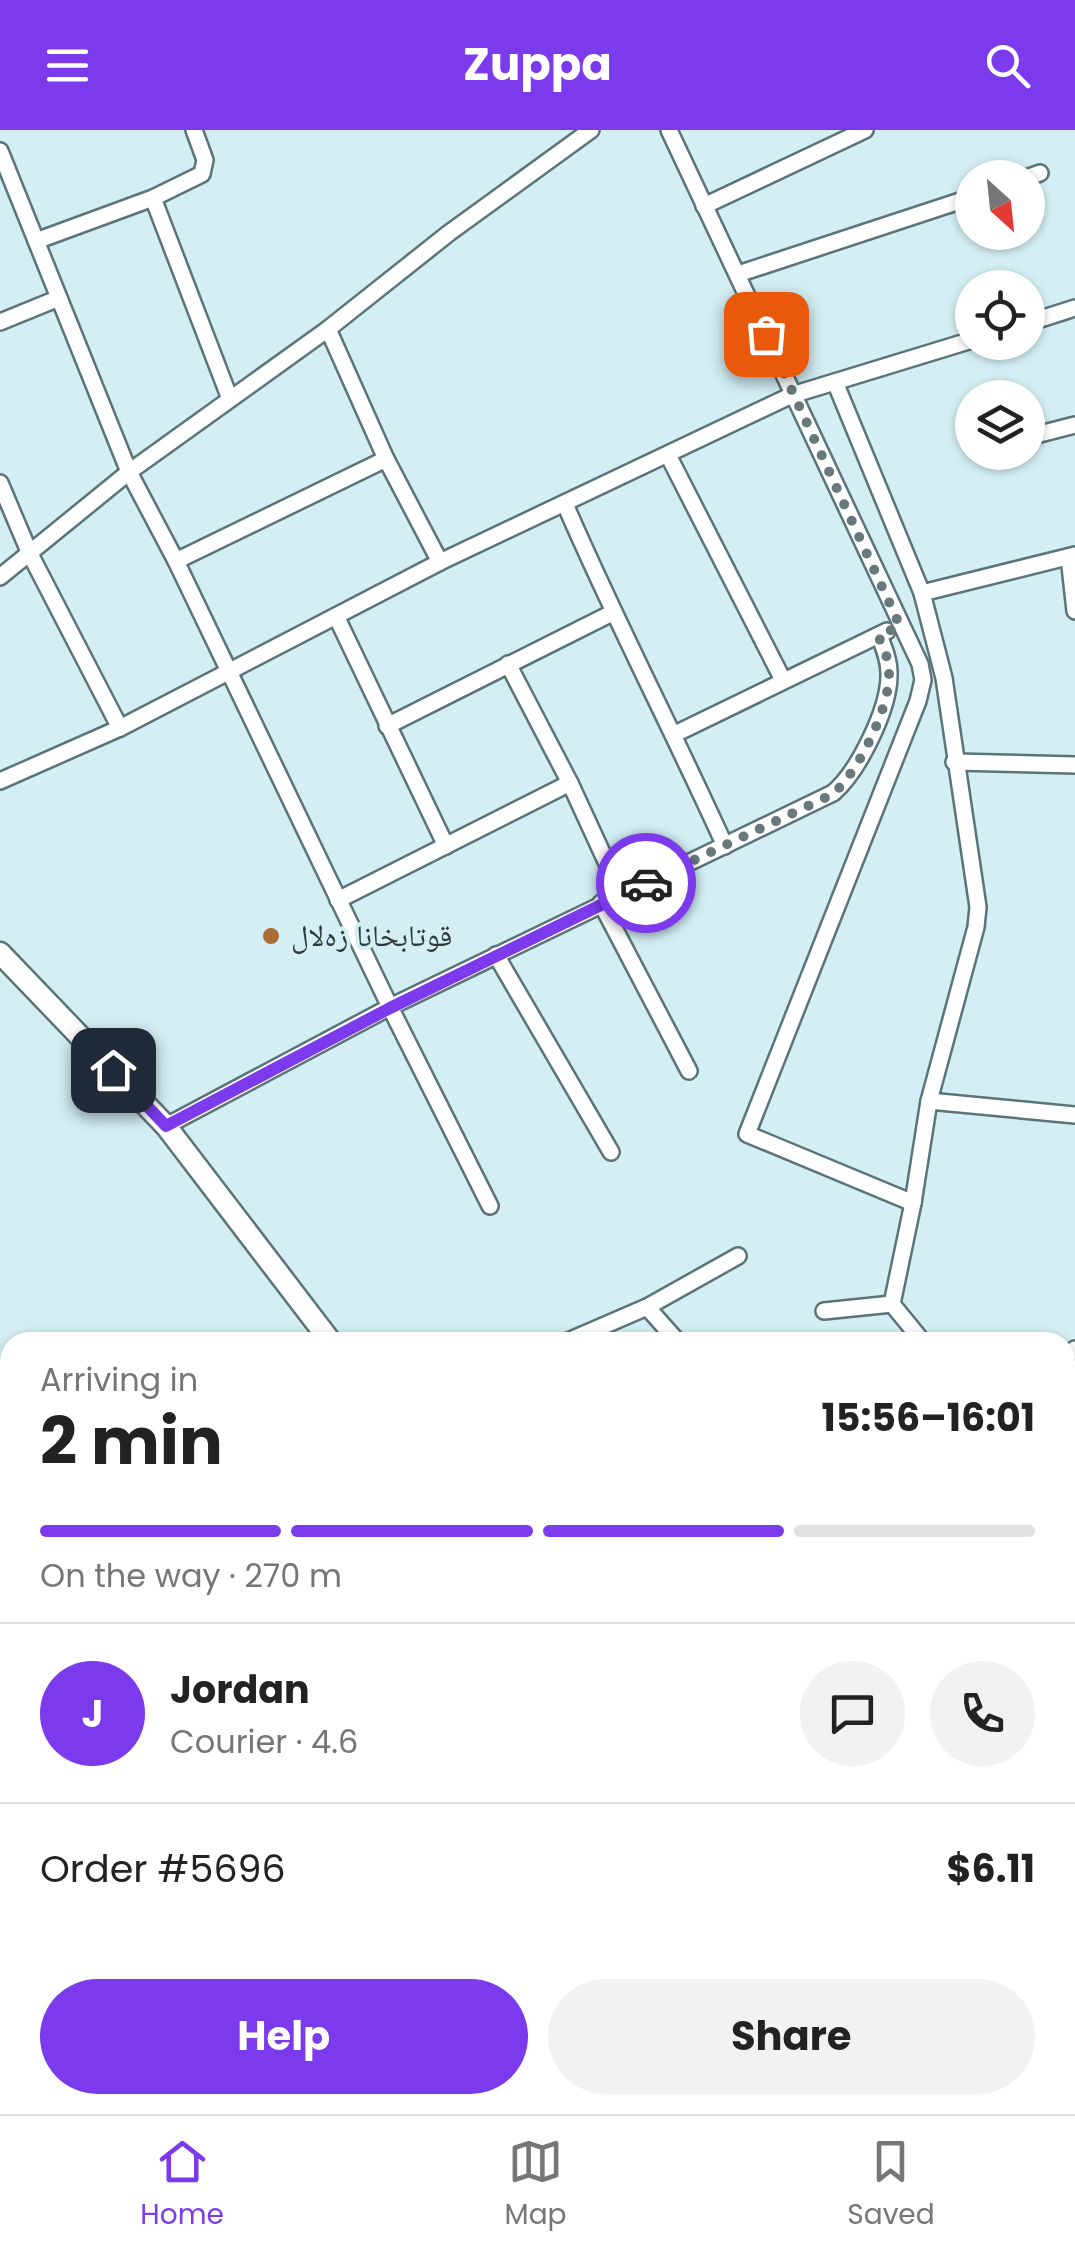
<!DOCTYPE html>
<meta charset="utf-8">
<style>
:root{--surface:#fff;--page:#f2f2f2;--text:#222;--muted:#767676;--line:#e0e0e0;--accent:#7c3aed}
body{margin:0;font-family:Poppins,"Noto Naskh Arabic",sans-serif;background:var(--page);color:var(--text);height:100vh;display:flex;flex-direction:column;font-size:38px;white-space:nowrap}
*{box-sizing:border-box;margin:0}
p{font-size:32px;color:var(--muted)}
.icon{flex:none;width:55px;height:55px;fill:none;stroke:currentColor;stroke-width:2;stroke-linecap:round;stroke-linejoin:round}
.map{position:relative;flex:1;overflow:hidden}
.side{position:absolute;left:0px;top:1202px;width:1075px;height:782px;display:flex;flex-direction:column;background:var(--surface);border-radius:30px 30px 0 0;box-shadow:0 2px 8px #0004}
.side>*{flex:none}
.needle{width:65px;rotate:153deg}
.controls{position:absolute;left:955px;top:30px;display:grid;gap:20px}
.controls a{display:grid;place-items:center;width:90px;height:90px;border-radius:50%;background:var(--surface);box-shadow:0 2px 8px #0004;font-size:50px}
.pin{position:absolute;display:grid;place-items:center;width:85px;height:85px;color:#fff;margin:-42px;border-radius:20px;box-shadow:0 5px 15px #0006}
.courier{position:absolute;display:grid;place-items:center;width:100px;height:100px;margin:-50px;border:8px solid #7c3aed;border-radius:50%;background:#fff;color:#222;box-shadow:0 2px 12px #0007}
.head em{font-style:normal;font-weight:700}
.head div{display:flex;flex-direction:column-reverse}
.head{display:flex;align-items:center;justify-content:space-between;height:170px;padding:0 40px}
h1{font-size:65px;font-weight:700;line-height:75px}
.bar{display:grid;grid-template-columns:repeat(4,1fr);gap:15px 10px;align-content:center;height:120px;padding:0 40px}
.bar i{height:12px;border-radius:8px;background:var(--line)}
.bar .selected{background:var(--accent)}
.bar p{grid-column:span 4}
.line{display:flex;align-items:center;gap:25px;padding:0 40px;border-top:2px solid var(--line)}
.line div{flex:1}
.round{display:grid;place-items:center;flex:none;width:105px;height:105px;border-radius:52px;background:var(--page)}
.button{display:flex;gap:20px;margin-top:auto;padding:20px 40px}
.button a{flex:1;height:115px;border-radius:60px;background:var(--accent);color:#fff;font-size:40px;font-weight:700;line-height:115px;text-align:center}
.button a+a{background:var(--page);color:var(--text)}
header{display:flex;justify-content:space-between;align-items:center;height:130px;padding:0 40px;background:var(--accent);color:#fff;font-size:45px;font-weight:700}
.dock{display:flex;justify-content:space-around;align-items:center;height:140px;border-top:2px solid var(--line);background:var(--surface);font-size:28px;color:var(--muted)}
.dock a{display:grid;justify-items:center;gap:5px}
.dock .selected{color:var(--accent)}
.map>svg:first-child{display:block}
</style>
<header><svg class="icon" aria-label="menu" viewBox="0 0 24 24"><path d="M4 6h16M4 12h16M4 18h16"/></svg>Zuppa<svg class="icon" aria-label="search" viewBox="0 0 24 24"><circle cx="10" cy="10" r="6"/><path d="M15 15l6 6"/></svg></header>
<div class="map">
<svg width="1075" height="1984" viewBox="0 0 1075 1984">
<rect width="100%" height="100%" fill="#d3eff4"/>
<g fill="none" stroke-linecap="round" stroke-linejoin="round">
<g stroke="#69b4c1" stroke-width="5">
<polyline points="0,1407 10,1413"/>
<polyline points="452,1975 457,1984"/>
</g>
<g stroke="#5b7479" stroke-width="20">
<g id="minor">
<polyline points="669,0 920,534 923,550 918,571 747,1004 913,1073"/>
<polyline points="0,21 129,342 176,431 390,877 490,1076"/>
<polyline points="1026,48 1040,43"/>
<polyline points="153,68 230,269"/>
<polyline points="704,76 865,0"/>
<polyline points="36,111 153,68 202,44 205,30 194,0"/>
<polyline points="738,144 972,67"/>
<polyline points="0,192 59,168"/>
<polyline points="1028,193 1075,178"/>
<polyline points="328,199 386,329 440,432"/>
<polyline points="835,252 922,463 944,548 978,777 976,797 929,971 913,1073 892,1174 923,1212"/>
<polyline points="1028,307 1075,295"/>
<polyline points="668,325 783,550"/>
<polyline points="0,353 30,424 120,598"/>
<path d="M 565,374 C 615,490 673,601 725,716"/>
<polyline points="1069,427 1075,481"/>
<polyline points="176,431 386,329"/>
<polyline points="0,447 129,342 328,199 449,103 591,0"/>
<polyline points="922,463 1075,425"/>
<polyline points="337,488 446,716"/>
<polyline points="508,534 570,653 621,764"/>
<polyline points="387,596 612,483"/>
<polyline points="675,604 887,501"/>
<polyline points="954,632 1075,635"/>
<polyline points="0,651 120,598 440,432 792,265 972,210"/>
<polyline points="338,770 570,653"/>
<polyline points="601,773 689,941"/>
<polyline points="496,825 611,1022"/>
<polyline points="929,971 1075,985"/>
<path d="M 166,996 L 390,877 L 833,663 C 858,642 890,578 889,543 C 889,530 884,518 879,505"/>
<polyline points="647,1177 678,1212"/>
<polyline points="824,1181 892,1174"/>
<polyline points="566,1212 647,1177 738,1126"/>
<polyline points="1065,1226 1075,1219"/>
<polyline points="1065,1479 1075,1471"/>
<polyline points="1065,1653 1075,1666"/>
<polyline points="1065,1761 1075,1753"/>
<polyline points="1065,1901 1075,1894"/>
<polyline points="867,1975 871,1984"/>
<polyline points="1041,1984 1063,1975"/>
</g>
</g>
<g stroke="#5b7479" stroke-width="25">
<g id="major">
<polyline points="0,823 166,996 331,1212"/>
<polyline points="1065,1919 1075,1942"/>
</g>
</g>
<use href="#minor" stroke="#fff" stroke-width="15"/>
<use href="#major" stroke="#fff" stroke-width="20"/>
</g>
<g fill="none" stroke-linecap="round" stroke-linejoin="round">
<path stroke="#68797c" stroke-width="10" stroke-dasharray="0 18" d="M 646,753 L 833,664 C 858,642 890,578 889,543 C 889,530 884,518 878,506 L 900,496 L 766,204"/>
<polyline stroke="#7c3aed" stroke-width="12" points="113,940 166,996 390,878 646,753"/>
</g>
<circle fill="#ab6c33" stroke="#d3eff4" stroke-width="4" cx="271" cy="806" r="10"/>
<g text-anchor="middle" stroke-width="8" stroke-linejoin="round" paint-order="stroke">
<g font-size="30" fill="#2e393b" stroke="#d3eff4" text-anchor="start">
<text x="291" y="816">قوتابخانا زەلال</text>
</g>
</g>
</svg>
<div class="controls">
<a><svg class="needle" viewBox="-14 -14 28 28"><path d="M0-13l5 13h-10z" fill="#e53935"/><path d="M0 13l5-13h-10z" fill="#767676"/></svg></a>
<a><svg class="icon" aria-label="locate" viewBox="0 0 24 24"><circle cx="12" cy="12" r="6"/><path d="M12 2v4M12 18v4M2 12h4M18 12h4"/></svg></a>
<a><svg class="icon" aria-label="layers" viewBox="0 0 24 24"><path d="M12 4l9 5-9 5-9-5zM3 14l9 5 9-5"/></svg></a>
</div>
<div class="pin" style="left:766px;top:204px;background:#ea580c"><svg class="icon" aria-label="bag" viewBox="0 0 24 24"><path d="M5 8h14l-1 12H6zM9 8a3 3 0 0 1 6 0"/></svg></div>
<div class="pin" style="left:113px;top:940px;background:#1f2937"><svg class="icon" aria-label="home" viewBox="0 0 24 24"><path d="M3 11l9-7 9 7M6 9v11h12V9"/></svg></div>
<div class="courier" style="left:646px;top:753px"><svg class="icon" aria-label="car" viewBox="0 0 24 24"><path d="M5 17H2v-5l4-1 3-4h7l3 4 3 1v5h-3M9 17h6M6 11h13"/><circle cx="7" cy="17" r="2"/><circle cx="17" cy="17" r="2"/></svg></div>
<section class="side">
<div class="head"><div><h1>2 min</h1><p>Arriving in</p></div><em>15:56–16:01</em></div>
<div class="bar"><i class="selected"></i><i class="selected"></i><i class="selected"></i><i></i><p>On the way · 270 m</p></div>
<div class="line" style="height:180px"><b class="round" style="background:var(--accent);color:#fff">J</b><div><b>Jordan</b><p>Courier · 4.6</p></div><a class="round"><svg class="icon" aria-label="chat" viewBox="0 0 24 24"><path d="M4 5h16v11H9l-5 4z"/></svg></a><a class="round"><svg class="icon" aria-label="phone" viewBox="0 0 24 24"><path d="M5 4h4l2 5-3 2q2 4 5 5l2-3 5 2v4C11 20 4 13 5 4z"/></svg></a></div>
<div class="line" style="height:130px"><div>Order #5696</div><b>$6.11</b></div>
<div class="button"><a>Help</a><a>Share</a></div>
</section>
</div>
<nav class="dock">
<a class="selected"><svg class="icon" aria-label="home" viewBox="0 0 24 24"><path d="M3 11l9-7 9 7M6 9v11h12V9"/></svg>Home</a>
<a><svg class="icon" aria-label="map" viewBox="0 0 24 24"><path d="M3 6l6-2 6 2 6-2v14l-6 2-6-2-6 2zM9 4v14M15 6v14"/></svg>Map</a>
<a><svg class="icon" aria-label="saved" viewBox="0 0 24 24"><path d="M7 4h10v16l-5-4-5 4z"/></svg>Saved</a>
</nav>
